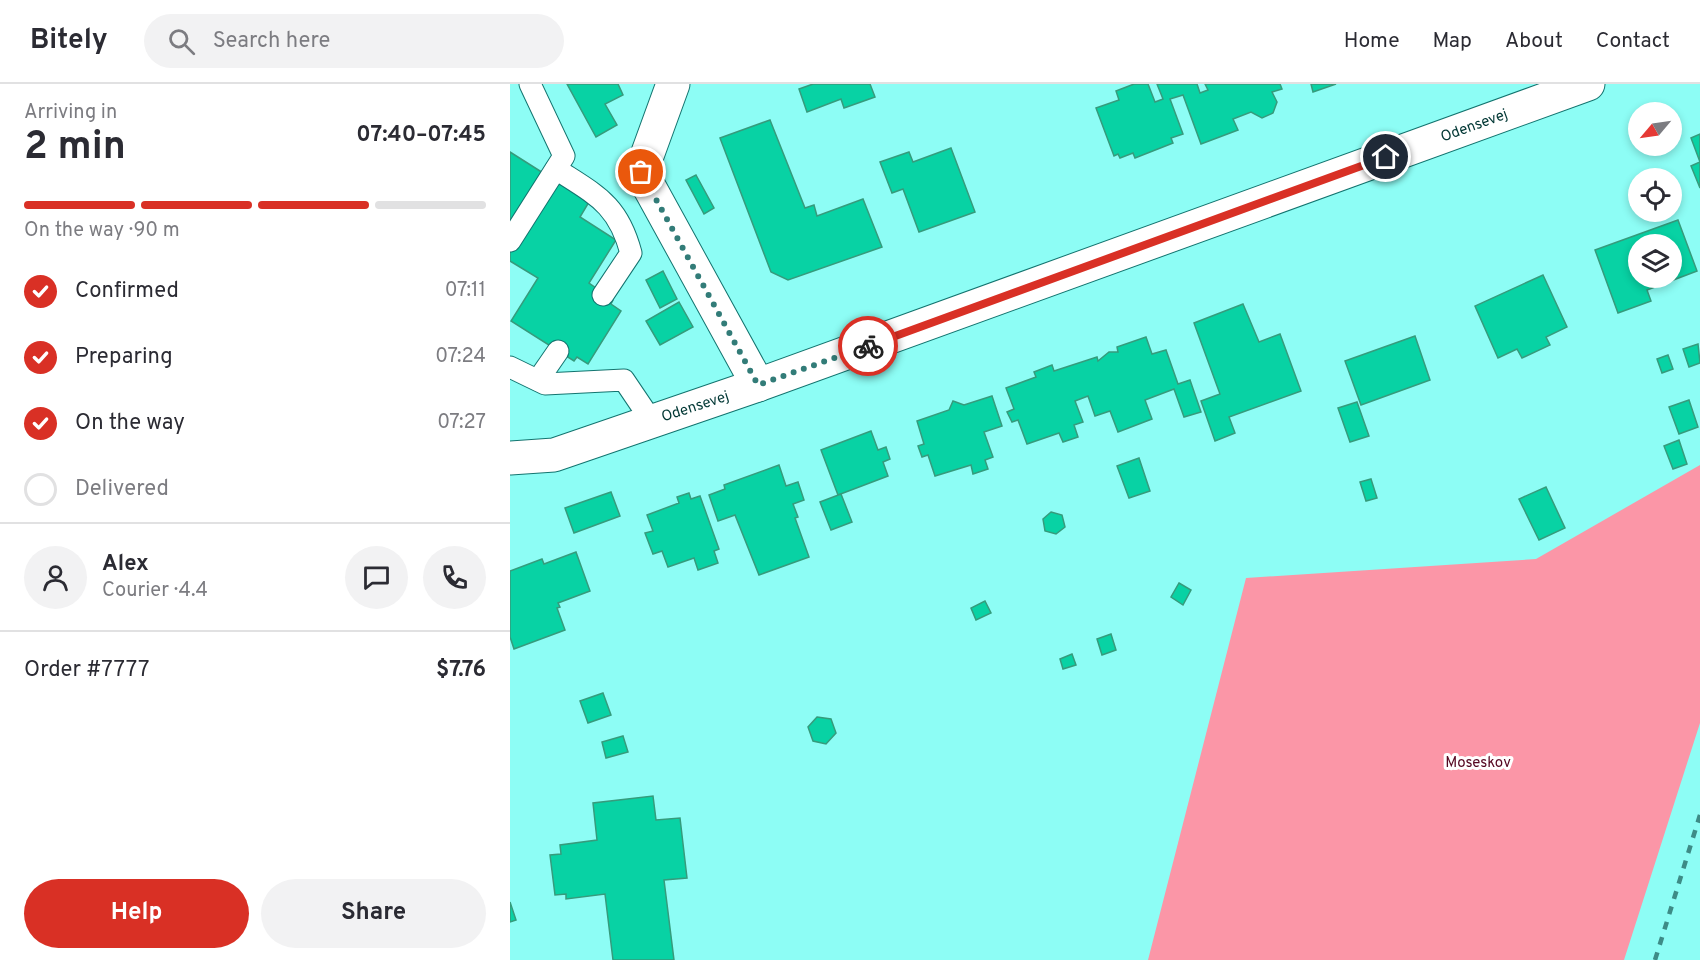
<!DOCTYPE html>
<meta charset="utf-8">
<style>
:root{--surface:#fff;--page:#f2f2f3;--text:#2b2b33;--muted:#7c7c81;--line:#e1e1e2;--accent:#d93025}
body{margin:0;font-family:Overpass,sans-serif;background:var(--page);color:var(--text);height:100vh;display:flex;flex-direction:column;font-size:22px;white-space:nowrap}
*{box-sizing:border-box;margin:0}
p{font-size:20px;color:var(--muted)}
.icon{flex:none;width:33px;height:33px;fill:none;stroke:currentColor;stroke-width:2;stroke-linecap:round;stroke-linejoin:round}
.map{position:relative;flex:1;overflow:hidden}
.panel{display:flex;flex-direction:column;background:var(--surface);width:510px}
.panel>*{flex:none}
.needle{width:39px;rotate:241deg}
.tools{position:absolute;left:1118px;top:18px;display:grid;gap:12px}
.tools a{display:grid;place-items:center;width:54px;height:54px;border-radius:50%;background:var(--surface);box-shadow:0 3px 9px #0003;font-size:30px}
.pin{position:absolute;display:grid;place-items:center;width:51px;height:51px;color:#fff;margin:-26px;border:3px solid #fff;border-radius:50%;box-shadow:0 2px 6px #0007}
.courier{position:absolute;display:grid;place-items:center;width:60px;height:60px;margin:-30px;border:4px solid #d93025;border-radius:50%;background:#fff;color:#222;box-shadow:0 2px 8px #0007}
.summary em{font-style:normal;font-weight:700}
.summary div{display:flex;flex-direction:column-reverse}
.summary{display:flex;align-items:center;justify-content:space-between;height:102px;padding:0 24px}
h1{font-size:39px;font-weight:700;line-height:45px}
.bar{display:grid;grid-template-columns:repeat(4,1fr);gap:9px 6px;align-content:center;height:72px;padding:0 24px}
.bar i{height:8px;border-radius:4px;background:var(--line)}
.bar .current{background:var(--accent)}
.bar p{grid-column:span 4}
.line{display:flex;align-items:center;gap:15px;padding:0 24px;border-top:2px solid var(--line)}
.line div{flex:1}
.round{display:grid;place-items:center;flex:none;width:63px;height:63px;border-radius:32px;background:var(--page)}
ol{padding:0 24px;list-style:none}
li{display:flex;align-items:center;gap:18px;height:66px}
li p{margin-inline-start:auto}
li .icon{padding:6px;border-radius:50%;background:var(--accent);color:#fff;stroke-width:4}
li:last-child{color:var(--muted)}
li i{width:33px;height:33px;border:3px solid var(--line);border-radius:50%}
.cta{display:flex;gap:12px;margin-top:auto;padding:12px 24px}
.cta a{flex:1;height:69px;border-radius:36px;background:var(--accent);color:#fff;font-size:24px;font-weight:700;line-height:69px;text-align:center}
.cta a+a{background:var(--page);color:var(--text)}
header{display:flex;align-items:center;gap:36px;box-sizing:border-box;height:84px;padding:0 30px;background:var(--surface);border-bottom:2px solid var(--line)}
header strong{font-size:28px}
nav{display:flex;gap:33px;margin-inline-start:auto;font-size:21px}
.search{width:420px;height:54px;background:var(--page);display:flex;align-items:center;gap:15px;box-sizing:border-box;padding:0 21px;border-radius:33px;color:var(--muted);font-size:22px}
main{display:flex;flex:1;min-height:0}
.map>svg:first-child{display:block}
</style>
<header>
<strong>Bitely</strong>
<div class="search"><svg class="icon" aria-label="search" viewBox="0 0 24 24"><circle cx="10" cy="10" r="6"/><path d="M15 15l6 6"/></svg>Search here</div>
<nav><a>Home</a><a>Map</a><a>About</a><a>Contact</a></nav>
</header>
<main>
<section class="panel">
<div class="summary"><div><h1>2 min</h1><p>Arriving in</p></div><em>07:40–07:45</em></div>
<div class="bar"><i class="current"></i><i class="current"></i><i class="current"></i><i></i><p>On the way · 90 m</p></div>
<ol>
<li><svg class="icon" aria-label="check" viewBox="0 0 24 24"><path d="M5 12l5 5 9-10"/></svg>Confirmed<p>07:11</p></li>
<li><svg class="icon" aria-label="check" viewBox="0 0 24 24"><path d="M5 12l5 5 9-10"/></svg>Preparing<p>07:24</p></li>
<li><svg class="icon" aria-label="check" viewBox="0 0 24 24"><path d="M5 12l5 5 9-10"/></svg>On the way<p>07:27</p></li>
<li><i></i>Delivered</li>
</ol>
<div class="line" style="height:108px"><a class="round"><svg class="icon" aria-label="person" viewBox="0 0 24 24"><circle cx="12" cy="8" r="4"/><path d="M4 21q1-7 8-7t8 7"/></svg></a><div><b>Alex</b><p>Courier · 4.4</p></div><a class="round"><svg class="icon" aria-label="chat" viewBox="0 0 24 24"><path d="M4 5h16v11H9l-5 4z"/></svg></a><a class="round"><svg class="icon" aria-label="phone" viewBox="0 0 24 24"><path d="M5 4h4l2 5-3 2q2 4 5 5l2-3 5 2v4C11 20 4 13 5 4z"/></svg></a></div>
<div class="line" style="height:78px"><div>Order #7777</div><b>$7.76</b></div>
<div class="cta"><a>Help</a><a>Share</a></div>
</section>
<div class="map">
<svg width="1190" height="876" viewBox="0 0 1190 876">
<rect width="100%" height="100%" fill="#8dfdf5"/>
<polygon fill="#fb96a7" points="1190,381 1190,639 1114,876 638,876 736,494 1026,475"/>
<g fill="#08d2a4" stroke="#369b7c" stroke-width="1.5" fill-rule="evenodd">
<polygon points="57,0 108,0 113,11 95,20 107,41 86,53"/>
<polygon points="303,0 360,0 365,13 334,24 331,15 297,28 289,5"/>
<polygon points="624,0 638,0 645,18 653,15 647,0 687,0 690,9 698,6 695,0 770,0 772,5 762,8 767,18 763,29 752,34 741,28 723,35 728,46 691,60 673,11 660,15 673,50 661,54 663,59 625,74 623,69 610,74 608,70 604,72 586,24 609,16 606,7"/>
<polygon points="801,0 826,0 803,8"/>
<polygon points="260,36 295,124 304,121 307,132 353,115 372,163 278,196 261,188 210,54"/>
<polygon points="1190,50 1190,104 1181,82 1190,78 1181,54"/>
<polygon points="441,64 465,128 409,148 393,105 382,109 370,78 399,68 403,78"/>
<polygon points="0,68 79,118 70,133 106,156 79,199 103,216 101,220 111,227 78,280 67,273 64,277 1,237 28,194 0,177"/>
<polygon points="186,91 204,124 194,130 176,96"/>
<polygon points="1138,128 1160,128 1140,135"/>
<path d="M 1168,136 L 1187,187 L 1137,206 L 1141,217 L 1108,229 L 1085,166 ZM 1128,160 L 1161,160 L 1161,194 L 1128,194 Z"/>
<polygon points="153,187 167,215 150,224 136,196"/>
<polygon points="1033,191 1057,243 1036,253 1040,261 1012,274 1007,265 988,274 965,222"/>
<polygon points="169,218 183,243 150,261 136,237"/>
<polygon points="733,220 749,258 770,250 791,307 719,333 725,349 705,357 691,317 710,310 684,239"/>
<polygon points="905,252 920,296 851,321 835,277"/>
<polygon points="636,253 642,270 656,266 668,300 680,296 691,328 674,333 664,305 635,316 642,335 608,348 600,327 585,332 578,312 565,317 573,338 564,341 568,353 553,358 549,349 517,360 508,336 502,338 497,328 504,325 496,304 526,293 524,288 542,281 544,287 587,273 588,277 599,268 608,268 607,263"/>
<polygon points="1188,260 1190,279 1179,283 1173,265"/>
<polygon points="1158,271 1163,285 1152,289 1147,275"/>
<polygon points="482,312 492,342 474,348 483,373 475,376 478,385 463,390 461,381 425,392 418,371 412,373 408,362 414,360 407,337 439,326 443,317 454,321"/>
<polygon points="1179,316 1188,343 1169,350 1159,323"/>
<polygon points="847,318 859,352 840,358 828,324"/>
<polygon points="361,347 368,366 376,363 380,375 373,378 378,392 328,411 311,366"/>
<polygon points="1169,356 1177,380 1163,385 1154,362"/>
<polygon points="629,374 640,407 619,414 607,382"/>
<polygon points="269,381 276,402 288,398 294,416 283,420 288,433 285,434 299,473 249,491 225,431 208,437 199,411 215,405 214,401"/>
<polygon points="861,395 867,414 856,417 850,398"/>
<polygon points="1036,403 1055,444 1029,456 1009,415"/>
<polygon points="101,408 110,432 64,449 55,424"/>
<polygon points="179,409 181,415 190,412 209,465 204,467 208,479 188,486 184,474 158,483 152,467 143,470 135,449 143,447 137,431 169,419 167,413"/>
<polygon points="331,410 342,438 321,446 310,418"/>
<polygon points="541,428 552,431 555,443 546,450 535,447 533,435"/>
<polygon points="66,468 80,507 48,519 50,523 47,524 55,546 4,565 0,553 0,487 32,475 34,480"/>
<polygon points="669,499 681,506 673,521 661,513"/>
<polygon points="475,517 481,529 466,536 461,524"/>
<polygon points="601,550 606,566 592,571 587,555"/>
<polygon points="562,570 566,581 553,585 550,575"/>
<polygon points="93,609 101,631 78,639 70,617"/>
<polygon points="307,633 321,635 326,649 316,660 303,657 298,643"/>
<polygon points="113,652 118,668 96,674 92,658"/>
<polygon points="143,712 146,736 170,734 177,794 154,796 164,876 103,876 95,810 56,815 56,810 45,811 40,771 51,770 50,761 87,756 83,719"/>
<polygon points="0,818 6,836 0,838"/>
</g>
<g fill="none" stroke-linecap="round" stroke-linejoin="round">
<g stroke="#13746f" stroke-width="23">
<g id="service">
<path d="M 46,85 C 86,111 108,120 121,169 L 93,211"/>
<polyline points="0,157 54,72 20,0"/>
<polyline points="0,283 35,300 114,296 141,336"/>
<polyline points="28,296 48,267"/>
</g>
</g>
<g stroke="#13746f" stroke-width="35">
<polyline id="minor" points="163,0 131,88 248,301"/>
</g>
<g stroke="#13746f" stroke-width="35">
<polyline id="tertiary" points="0,374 44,371 248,301 1078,0"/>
</g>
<use href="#service" stroke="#fff" stroke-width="21"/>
<use href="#minor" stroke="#fff" stroke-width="33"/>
<use href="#tertiary" stroke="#fff" stroke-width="33"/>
<polyline stroke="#3d8b86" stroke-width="4.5" stroke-dasharray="8 8" stroke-linecap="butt" points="1145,876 1190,731"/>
</g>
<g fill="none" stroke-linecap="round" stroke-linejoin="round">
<polyline stroke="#327c78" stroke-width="6" stroke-dasharray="0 10.8" points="131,88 248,301 358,262"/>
<polyline stroke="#d93025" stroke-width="8" points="358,262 876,73"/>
</g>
<g text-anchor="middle" stroke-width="6" stroke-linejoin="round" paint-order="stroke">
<g font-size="15" fill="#013734" stroke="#fff">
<text transform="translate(964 41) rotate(-20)" y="5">Odensevej</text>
<text transform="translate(185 322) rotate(-18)" y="5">Odensevej</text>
</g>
<g font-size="15" fill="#550620" stroke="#fff">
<text x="968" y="683">Moseskov</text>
</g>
</g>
</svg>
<div class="tools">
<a><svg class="needle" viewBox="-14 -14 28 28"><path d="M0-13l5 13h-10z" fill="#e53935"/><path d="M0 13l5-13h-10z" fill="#7c7c81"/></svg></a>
<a><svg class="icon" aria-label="locate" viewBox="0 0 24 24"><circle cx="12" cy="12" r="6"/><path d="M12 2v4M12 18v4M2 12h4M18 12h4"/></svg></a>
<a><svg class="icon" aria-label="layers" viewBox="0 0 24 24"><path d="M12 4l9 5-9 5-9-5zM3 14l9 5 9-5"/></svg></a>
</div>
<div class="pin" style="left:131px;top:88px;background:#ea580c"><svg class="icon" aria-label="bag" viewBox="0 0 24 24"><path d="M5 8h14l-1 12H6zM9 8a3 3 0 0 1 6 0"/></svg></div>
<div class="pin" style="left:876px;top:73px;background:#1f2937"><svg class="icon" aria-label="home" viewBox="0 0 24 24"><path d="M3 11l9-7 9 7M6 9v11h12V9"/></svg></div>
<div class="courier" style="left:358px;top:262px"><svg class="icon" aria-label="bike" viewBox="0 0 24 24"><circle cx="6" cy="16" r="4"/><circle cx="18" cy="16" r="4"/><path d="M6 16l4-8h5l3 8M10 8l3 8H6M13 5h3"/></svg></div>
</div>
</main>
